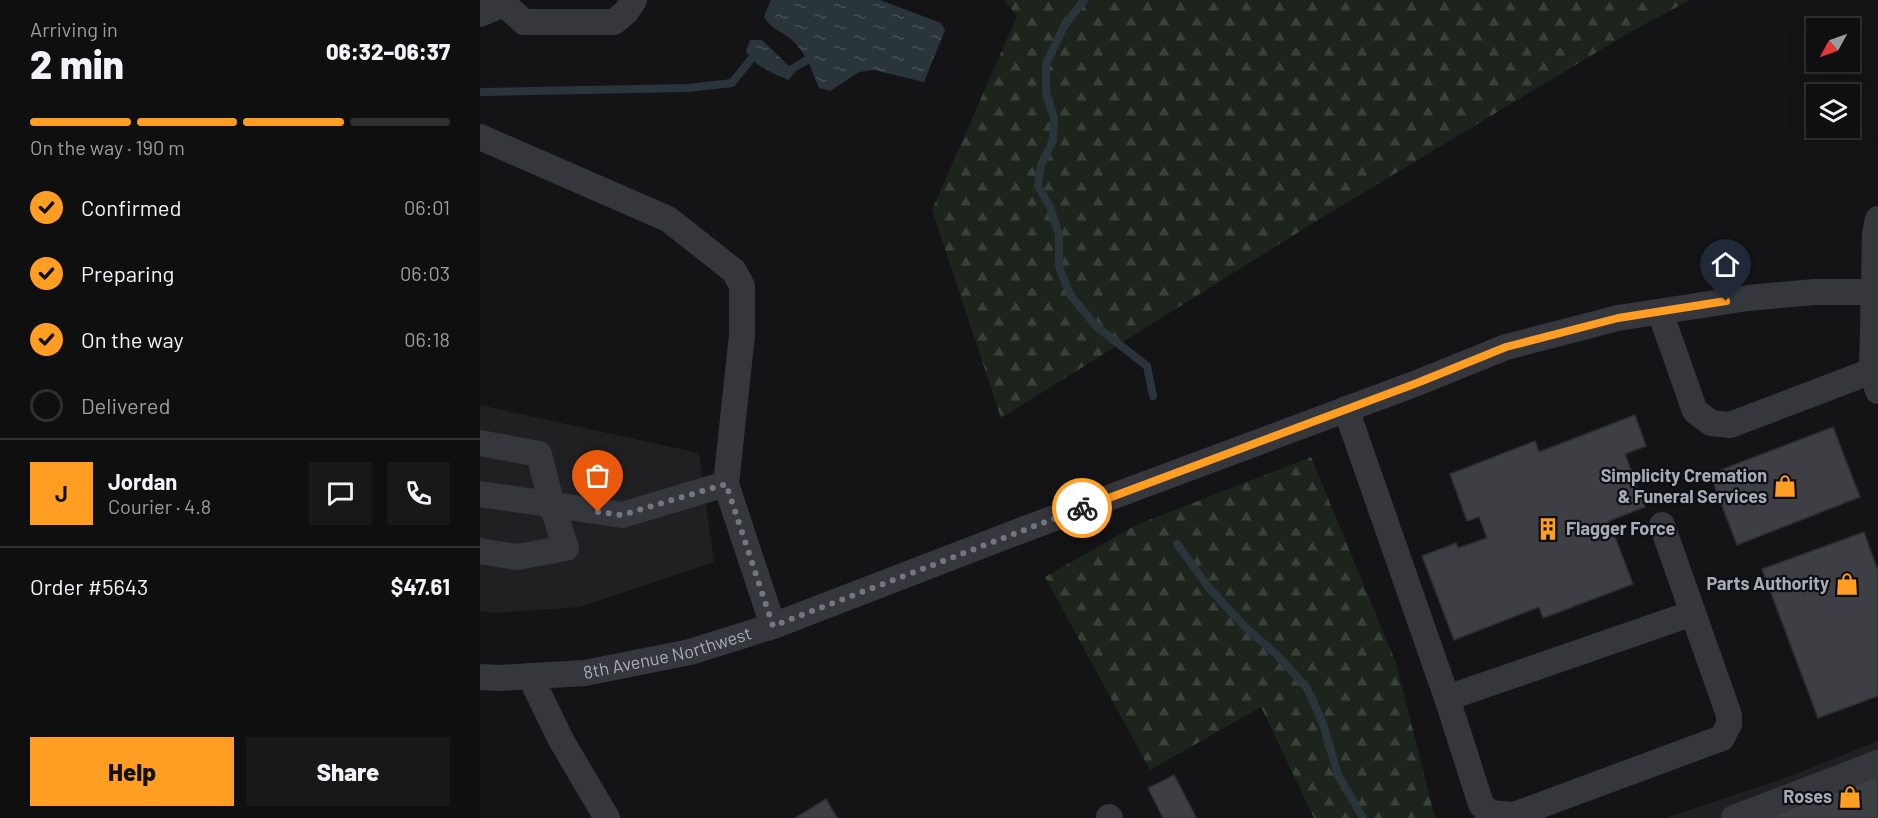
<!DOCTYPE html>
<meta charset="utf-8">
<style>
:root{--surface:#0f0f10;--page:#181819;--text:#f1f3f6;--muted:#9b9c9f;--line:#2f2f30;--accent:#ff9e23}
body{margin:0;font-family:Barlow,sans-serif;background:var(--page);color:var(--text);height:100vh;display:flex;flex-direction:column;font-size:22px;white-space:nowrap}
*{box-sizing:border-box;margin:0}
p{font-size:20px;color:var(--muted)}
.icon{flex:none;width:33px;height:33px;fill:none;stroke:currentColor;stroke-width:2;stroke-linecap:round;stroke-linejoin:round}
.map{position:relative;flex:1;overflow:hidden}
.panel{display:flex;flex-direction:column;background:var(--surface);width:480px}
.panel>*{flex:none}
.needle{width:39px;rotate:230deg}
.fabs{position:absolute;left:1326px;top:18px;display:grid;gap:12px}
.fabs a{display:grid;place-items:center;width:54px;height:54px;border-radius:0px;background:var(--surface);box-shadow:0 3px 15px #0003,0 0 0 2px var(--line);font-size:30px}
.pin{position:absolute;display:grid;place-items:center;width:51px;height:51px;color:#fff;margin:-62px -26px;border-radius:50% 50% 50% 0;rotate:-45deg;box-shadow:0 0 6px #0007}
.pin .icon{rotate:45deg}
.courier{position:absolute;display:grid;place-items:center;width:60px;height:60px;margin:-30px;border:4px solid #ff9e23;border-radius:50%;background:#fff;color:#222;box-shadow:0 2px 8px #0007}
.head em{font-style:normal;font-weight:800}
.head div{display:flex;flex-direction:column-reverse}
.head{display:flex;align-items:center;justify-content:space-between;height:102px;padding:0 30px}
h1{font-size:39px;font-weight:800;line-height:45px}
.bar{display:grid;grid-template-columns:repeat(4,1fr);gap:9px 6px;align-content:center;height:72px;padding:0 30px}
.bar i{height:8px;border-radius:4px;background:var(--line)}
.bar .active{background:var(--accent)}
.bar p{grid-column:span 4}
.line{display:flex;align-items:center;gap:15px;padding:0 30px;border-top:2px solid var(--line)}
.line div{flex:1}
.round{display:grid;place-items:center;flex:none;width:63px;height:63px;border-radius:0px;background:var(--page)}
ol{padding:0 30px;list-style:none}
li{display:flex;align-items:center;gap:18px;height:66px}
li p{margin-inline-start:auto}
li .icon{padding:6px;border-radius:50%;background:var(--accent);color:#111;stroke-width:4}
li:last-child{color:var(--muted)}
li i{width:33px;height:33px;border:3px solid var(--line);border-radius:50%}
.primary-button{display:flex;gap:12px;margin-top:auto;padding:12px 30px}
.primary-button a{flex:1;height:69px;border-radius:0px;background:var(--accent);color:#111;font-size:24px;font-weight:800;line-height:69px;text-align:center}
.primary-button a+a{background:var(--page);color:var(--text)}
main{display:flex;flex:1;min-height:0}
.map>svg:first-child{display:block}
</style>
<main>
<section class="panel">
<div class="head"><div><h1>2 min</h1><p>Arriving in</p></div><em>06:32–06:37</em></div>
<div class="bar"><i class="active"></i><i class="active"></i><i class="active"></i><i></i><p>On the way · 190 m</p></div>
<ol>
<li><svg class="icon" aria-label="check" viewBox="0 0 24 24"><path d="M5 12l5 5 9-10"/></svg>Confirmed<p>06:01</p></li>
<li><svg class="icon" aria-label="check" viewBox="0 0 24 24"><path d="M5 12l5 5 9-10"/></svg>Preparing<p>06:03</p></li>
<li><svg class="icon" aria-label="check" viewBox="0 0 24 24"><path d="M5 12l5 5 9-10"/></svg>On the way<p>06:18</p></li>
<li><i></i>Delivered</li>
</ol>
<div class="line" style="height:108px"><b class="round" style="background:var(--accent);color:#111">J</b><div><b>Jordan</b><p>Courier · 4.8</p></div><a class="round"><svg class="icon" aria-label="chat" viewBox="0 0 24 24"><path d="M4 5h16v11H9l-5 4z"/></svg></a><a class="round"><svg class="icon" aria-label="phone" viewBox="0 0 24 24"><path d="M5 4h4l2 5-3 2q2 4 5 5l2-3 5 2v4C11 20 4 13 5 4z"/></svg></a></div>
<div class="line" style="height:78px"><div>Order #5643</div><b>$47.61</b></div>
<div class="primary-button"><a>Help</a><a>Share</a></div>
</section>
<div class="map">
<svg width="1398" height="818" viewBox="0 0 1398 818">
<defs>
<pattern id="forest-firs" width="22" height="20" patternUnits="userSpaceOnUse" patternTransform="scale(1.5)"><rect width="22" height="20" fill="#1c241c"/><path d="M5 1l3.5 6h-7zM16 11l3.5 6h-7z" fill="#3a413b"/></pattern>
<pattern id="water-ripples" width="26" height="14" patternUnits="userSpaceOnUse" patternTransform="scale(1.5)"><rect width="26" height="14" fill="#29353b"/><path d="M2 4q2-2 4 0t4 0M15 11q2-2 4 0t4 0" fill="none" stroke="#455055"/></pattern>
</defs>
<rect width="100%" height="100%" fill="#141416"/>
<g fill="#202023">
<polygon points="0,405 219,453 234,562 100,607 15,613 0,611"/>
<polygon points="1398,741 1398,818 1186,818 1316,774"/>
</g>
<g fill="url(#forest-firs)">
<polygon points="524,0 1210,0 1152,31 838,220 521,418 452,210 537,16"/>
<polygon points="831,457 916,663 955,818 834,818 781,707 670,770 565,577 656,525"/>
</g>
<g fill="url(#water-ripples)">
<path d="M 291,0 L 400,0 L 461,23 L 465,30 L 444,82 L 394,70 L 379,72 L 350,91 L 339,88 C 332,71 327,54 313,41 C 302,30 294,32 284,17 Z"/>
<path d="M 270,40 L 282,40 L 315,72 L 309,80 C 293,73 275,67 266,51 Z"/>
</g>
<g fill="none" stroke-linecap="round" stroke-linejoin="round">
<g stroke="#29353b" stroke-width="8">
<polyline points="604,0 584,26 566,64 566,93 574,118 573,140 561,165 558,186 570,207 579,235 579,267 591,296 617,327 667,366 673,396"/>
<polyline points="312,69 327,60"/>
<polyline points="0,92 208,88 252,83 271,59"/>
<polyline points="697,544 729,588 766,628 797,655 827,688 843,724 858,775 883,818"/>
</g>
</g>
<g fill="#3e3f44" stroke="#2e2e32" stroke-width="1.5">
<polygon points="1155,415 1166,446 1145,454 1165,507 1129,521 1153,584 1063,618 1059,607 974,640 942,556 976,543 978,548 1007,538 999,517 987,521 970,474 1055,441 1059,452"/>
<polygon points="1353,427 1380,497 1257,545 1230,474"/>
<polygon points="1384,532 1398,571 1398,696 1338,718 1282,569"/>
<polygon points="694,775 716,817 715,818 683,818 668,788"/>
<polygon points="1398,776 1398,818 1285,818"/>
<polygon points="346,799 357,818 315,818"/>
</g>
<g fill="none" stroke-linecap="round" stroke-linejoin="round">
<g stroke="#35373c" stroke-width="26">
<polyline points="24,4 44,22 134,22 146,12 154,0"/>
<polyline points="0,14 24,4"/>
<polyline points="0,137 188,219 254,271 262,286 262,335 246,484 293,626"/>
<polyline points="1398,219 1395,234 1392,371 1398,391"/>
<polyline points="1180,312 1215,411 1231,423 1250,425 1392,371"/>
<polyline points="866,409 967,698 1213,613 1182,525"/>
<polyline points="0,443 59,454 72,505 86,548 37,557 0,551"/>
<polyline points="0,494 142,515 246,484"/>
<polyline points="50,676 81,740 127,818"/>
<path id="s1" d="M 0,677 L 19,678 L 105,673 L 210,652 L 293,626 L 545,529 L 937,383 L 1026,347 L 1138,318 L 1268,298 L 1334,292 L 1398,292"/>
<polyline points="967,698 1001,804 1009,813 1034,815 1242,738 1249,724 1249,715 1213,613"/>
<polyline points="629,817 630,818"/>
<polyline points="1254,818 1398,763"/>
</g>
</g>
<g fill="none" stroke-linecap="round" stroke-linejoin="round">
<polyline stroke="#72777f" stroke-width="6" stroke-dasharray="0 10.8" points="118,512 142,515 246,484 293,626 602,508"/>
<polyline stroke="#ff9e23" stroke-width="8" points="602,508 937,383 1026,347 1138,318 1246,301"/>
</g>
<defs>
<g id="shop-bare" transform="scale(1.8)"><path d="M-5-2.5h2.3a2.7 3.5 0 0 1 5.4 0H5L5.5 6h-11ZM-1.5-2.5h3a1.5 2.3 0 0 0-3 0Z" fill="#ff9e23" stroke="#0f0f11" stroke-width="2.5" paint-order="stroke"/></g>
<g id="building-bare" transform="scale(1.8)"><path d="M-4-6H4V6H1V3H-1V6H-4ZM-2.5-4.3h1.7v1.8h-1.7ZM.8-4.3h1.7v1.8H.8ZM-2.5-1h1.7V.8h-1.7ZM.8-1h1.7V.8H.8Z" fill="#ff9e23" stroke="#0f0f11" stroke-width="2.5" paint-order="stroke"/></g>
</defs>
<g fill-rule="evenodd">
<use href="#shop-bare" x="1305" y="486"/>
<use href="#building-bare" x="1068" y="529"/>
<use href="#shop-bare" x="1367" y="584"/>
<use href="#shop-bare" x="1370" y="797"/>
</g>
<g text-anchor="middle" stroke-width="4.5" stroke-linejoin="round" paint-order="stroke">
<g font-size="18" font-weight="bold" fill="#a5acb8" stroke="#0f0f11" text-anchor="end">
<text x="1287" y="482">Simplicity Cremation<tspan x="1287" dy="21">&amp; Funeral Services</tspan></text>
<text x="1086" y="535" text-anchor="start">Flagger Force</text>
<text x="1349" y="590">Parts Authority</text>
<text x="1352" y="803">Roses</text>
</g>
<g font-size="18" fill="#a5acb8" stroke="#0f0f11">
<text dy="6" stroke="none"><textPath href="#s1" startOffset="190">8th Avenue Northwest</textPath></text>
</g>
</g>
</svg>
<div class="fabs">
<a><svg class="needle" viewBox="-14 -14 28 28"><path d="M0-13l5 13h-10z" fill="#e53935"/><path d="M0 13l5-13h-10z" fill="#9b9c9f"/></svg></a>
<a><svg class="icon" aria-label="layers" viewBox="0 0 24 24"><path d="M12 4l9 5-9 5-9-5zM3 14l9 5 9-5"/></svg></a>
</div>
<div class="pin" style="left:118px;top:512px;background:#ea580c"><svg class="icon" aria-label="bag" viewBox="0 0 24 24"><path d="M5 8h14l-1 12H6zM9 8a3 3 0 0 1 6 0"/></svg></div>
<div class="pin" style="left:1246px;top:301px;background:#1f2937"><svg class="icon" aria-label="home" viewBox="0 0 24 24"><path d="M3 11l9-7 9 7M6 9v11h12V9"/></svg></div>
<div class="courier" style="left:602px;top:508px"><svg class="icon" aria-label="bike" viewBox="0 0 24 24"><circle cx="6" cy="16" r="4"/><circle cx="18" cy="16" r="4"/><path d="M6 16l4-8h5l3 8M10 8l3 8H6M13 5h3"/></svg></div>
</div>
</main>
